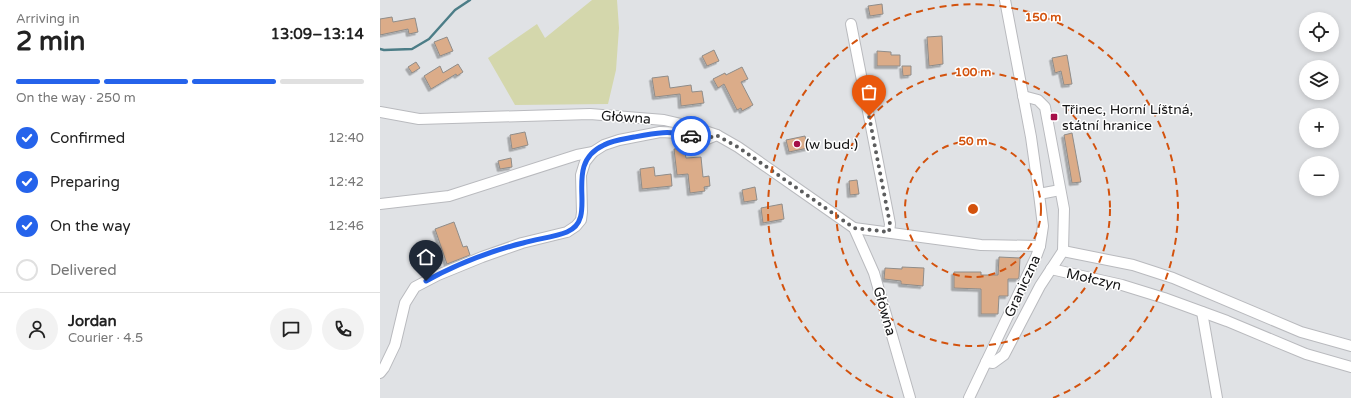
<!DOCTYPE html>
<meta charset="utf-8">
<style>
:root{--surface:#fff;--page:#f2f2f2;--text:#222;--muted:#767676;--line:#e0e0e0;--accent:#2563eb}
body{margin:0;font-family:"Varela Round",sans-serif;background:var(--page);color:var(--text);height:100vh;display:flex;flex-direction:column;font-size:15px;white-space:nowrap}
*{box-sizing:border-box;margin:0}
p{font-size:13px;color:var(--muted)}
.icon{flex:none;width:22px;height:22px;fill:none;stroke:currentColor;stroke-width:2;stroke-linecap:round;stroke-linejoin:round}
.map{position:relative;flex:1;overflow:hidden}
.sheet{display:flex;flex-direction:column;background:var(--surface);width:380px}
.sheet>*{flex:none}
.tools{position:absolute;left:919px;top:12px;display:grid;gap:8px}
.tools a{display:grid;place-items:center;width:40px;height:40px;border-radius:50%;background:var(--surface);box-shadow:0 2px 6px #0003;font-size:20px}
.pin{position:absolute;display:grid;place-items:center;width:34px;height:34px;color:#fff;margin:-41px -17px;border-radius:50% 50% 50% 0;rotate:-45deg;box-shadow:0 0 4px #0007}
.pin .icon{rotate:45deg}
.courier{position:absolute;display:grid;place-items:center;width:40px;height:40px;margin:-20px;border:3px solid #2563eb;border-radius:50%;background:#fff;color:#222;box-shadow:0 1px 5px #0007}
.headline em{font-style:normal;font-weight:700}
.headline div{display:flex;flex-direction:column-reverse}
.headline{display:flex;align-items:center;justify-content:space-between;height:68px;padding:0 16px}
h1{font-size:26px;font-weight:700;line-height:30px}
.bar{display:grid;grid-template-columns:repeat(4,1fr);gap:6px 4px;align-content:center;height:48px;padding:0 16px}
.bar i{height:5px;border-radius:3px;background:var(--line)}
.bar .on{background:var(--accent)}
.bar p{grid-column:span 4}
.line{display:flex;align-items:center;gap:10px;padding:0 16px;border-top:1px solid var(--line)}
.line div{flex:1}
.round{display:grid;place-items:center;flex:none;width:42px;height:42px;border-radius:21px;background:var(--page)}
ol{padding:0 16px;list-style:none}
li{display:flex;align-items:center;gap:12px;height:44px}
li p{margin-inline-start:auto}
li .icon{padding:4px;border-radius:50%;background:var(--accent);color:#fff;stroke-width:4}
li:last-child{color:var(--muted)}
li i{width:22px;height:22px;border:2px solid var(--line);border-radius:50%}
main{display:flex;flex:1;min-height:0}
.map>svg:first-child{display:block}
</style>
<main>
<section class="sheet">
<div class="headline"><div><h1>2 min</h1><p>Arriving in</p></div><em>13:09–13:14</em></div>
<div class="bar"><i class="on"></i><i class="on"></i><i class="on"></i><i></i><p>On the way · 250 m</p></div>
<ol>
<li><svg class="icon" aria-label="check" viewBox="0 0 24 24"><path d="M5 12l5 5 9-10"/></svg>Confirmed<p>12:40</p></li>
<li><svg class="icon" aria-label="check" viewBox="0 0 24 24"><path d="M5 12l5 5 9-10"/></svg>Preparing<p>12:42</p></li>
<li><svg class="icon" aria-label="check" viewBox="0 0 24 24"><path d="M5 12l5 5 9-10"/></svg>On the way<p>12:46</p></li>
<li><i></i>Delivered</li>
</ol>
<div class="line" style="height:72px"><a class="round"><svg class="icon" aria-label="person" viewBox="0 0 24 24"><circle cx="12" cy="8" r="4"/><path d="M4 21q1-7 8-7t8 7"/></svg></a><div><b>Jordan</b><p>Courier · 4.5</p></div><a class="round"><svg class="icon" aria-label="chat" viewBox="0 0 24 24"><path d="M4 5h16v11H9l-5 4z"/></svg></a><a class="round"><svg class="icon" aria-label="phone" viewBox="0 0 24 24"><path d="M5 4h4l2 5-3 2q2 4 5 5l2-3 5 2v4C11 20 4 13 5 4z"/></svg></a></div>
</section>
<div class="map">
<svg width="971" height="398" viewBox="0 0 971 398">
<defs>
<filter id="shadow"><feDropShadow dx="-2.5" dy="2.5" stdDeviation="0" flood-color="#0004"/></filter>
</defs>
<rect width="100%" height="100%" fill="#e0e2e5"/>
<polygon fill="#d4d7ac" points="212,0 237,0 239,28 236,70 228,104 135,105 108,58 157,24 165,38"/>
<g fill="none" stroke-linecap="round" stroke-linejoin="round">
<polyline stroke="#4c7d87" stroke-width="2.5" points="0,49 4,50 32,49 49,39 75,10 90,0"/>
</g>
<g fill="#dbac89" stroke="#8f8c89" filter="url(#shadow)">
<polygon points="502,4 503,14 490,16 488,6"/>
<polygon points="12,17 13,22 35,18 38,32 29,34 28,29 0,35 0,19"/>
<polygon points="562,36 563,64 549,66 547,37"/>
<polygon points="67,37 73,51 60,56 54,42"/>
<polygon points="334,50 339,61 327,66 322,56"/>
<polygon points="497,51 511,52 511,55 520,55 520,66 497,66"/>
<polygon points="687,55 692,84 684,85 681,71 675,73 672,58"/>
<polygon points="36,62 40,68 32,73 28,67"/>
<polygon points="78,64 83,72 77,76 76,74 51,89 44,76 60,66 63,73"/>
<polygon points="522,66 531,66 531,75 523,76"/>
<polygon points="362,67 368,79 361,82 373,105 362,111 361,108 357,110 344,84 338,88 333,79 345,73 346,75"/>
<polygon points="288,76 290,88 311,85 312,92 322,91 324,103 301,106 300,94 275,97 272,78"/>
<polygon points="145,132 148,145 132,149 130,135"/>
<polygon points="692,133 701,182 692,183 684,135"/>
<polygon points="425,136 428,148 409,152 406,140"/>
<polygon points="304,148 306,158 321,157 323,177 329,176 330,186 324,187 325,191 310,193 308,174 297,175 294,149"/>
<polygon points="131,158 132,167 120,169 118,161"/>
<polygon points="274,167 275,176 291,174 292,186 262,189 260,169"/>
<polygon points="477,180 479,194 470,195 469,181"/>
<polygon points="375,187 377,200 364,202 362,190"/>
<polygon points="402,204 404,219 383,223 381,208"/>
<polygon points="74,222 83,247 87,246 90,255 67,264 55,229"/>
<polygon points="619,257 640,258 639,277 638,279 628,279 628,296 619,296 618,314 601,314 601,289 574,288 574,272 601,272 601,275 618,275"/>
<polygon points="522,267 544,268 543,286 521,284 521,281 504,279 505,268 522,269"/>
</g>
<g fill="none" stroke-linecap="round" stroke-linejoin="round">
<g stroke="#b9babe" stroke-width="12">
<g id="minor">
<polyline points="471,24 510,224 509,232"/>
<polyline points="0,112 39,119 210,114 284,120 310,126 337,135 358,147 474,228 494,273 530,398"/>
<polyline points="659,194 680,190"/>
<polyline points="0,204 69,196 197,155 213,152"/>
<polyline points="474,228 601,245 660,246"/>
<polyline points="683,251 753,265 793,278 921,332 971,346"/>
<polyline points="671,269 742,285 784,298 847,321 926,354 971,367"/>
<polyline points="822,312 837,398"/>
<polyline points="606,362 613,363 624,355 660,286 683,251 684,209 665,107 658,100 643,96"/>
<polyline points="0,373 4,368 15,345 25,303 35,287 58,275 102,257 142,243 187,232 196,226 201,220 202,212 201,175 205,162 213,152 224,145 239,140 280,132 301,133 325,140 337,135"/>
<polyline points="589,398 656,257 660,246 663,226 659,194 651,137 625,0"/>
</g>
</g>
<use href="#minor" stroke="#fff" stroke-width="10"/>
</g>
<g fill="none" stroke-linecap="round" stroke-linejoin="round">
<polyline stroke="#5c5d5e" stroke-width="4" stroke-dasharray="0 7.2" points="311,136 325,140 336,135 358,147 474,228 509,232 510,224 489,116"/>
<path stroke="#2563eb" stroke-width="5" d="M 46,281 C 75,265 111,251 143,243 C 156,239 175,237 187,232 C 221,218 180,165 224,145 C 233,140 244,139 254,137 C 275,133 290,130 311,136"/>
</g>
<g fill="none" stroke="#d3520d" stroke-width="2" stroke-dasharray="7 5">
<circle cx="593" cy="209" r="68"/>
<circle cx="593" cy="209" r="137"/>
<path d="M513 398A205 205 0 1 1 673 398"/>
</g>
<g fill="#a50f49" stroke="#fff" stroke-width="1.5">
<rect x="670" y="113" width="8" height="8" rx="2"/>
<circle cx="417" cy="144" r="4"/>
</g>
<g text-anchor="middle" stroke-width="3" stroke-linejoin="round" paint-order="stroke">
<g font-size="14" fill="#151516" stroke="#fff" text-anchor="start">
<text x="682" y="114">Třinec, Horní Líštná,<tspan x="682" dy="16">státní hranice</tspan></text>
<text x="425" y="149">(w bud.)</text>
</g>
<g font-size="14" fill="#151516" stroke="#fff">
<text transform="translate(246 117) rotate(4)" y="5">Główna</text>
<text transform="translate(714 279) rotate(13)" y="5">Mołczyn</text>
<text transform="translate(642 286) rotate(-65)" y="5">Graniczna</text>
<text transform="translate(505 311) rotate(74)" y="5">Główna</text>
</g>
</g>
<circle cx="593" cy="209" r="6" fill="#d3520d" stroke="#fff" stroke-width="2"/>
<g font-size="12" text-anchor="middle" font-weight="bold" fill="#d3520d" stroke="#fff" stroke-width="3" stroke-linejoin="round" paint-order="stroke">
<text x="663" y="21">150 m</text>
<text x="593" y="76">100 m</text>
<text x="593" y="145">50 m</text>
</g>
</svg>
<div class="tools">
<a><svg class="icon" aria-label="locate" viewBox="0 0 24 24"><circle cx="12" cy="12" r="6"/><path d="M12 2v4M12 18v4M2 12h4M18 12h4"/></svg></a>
<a><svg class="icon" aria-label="layers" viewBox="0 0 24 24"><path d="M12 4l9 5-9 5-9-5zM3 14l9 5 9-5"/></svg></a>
<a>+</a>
<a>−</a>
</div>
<div class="pin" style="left:489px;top:116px;background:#ea580c"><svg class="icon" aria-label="bag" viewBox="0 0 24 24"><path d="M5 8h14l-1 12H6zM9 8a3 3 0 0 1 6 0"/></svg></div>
<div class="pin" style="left:46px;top:281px;background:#1f2937"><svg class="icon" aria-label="home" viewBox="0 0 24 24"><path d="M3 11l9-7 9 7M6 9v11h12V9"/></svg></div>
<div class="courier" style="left:311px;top:136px"><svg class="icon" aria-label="car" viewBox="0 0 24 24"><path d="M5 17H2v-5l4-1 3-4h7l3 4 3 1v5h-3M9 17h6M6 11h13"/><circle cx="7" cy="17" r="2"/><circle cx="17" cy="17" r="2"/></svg></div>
</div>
</main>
